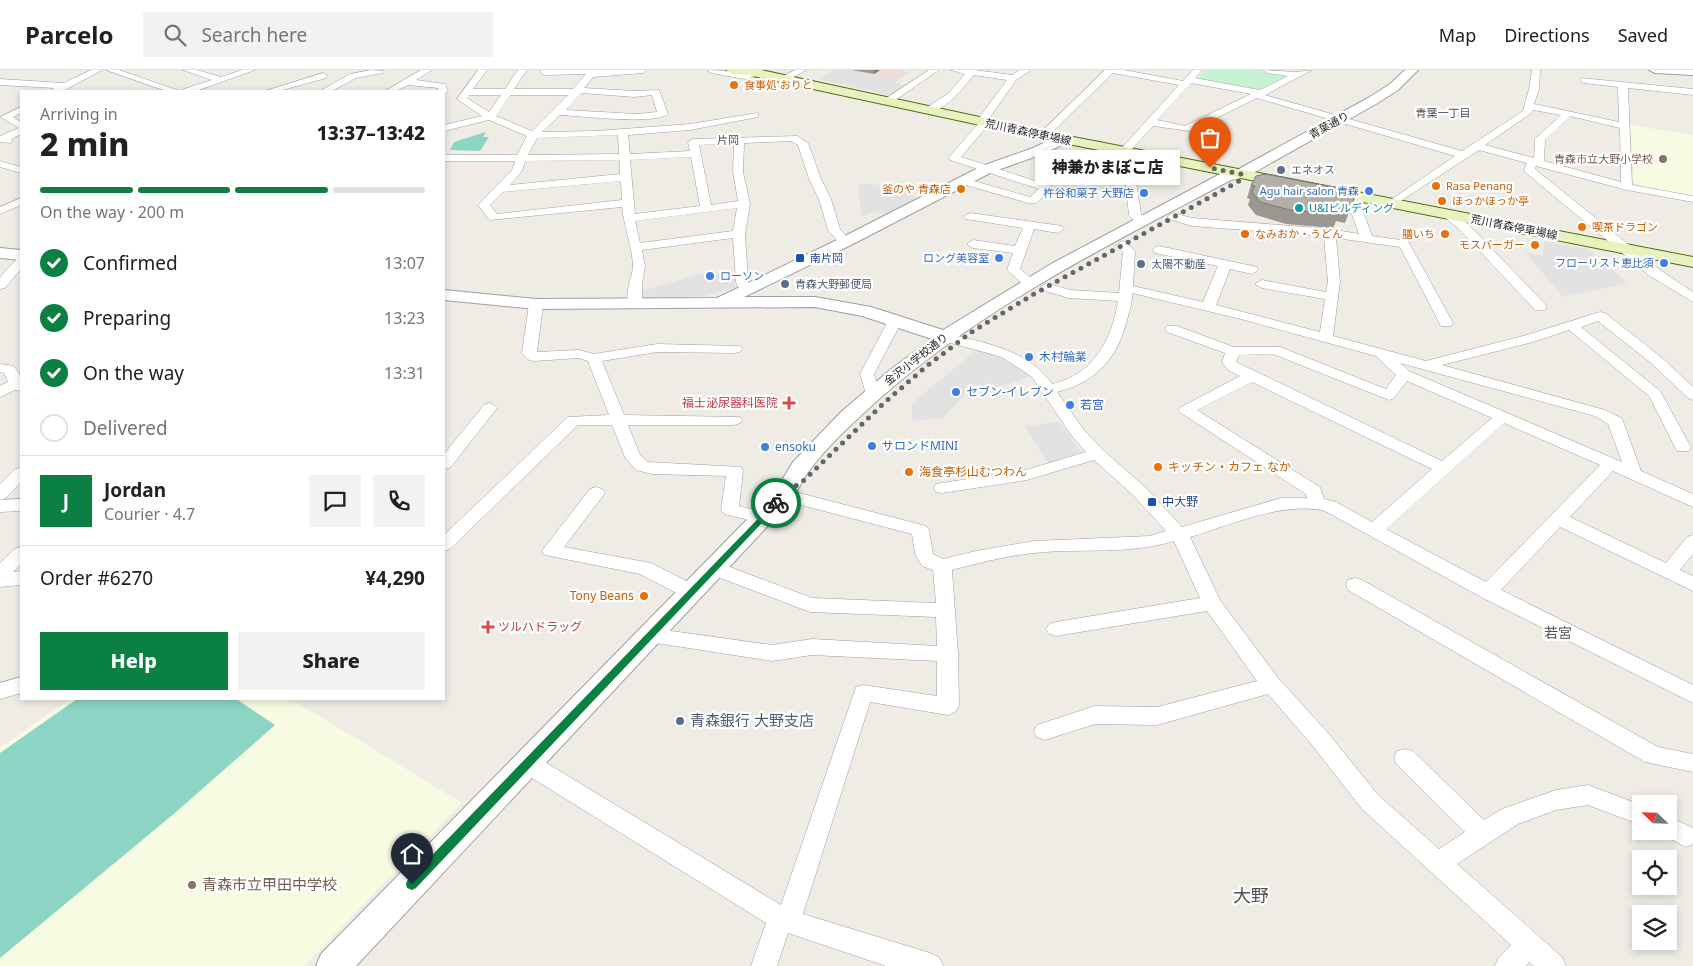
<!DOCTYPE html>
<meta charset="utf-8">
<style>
:root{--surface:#fff;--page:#f2f2f2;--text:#202124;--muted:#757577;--line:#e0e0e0;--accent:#0b8043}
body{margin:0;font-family:"Noto Sans","Noto Sans JP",sans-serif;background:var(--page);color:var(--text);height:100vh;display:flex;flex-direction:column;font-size:19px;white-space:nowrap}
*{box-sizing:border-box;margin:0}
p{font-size:16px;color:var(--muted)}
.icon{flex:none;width:28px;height:28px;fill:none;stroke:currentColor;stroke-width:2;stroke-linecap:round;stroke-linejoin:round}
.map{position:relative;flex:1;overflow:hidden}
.panel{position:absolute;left:20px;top:20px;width:425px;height:610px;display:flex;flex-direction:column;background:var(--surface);border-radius:0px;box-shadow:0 2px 8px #0003}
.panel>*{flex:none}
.needle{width:32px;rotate:293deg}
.fabs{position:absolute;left:1632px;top:725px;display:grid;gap:10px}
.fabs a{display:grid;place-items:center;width:45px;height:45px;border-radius:0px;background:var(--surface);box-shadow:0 2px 8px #0003;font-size:25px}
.pin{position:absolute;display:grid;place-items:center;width:42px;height:42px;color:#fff;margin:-51px -21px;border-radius:50% 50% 50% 0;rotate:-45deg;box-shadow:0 0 5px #0007}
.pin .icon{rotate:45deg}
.courier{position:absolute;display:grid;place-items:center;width:50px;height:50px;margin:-25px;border:4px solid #0b8043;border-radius:50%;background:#fff;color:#222;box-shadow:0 1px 6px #0007}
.bubble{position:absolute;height:35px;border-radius:0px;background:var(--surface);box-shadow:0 2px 8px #0003;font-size:16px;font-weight:800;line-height:35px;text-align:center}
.headline em{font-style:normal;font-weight:800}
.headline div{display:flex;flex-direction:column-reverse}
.headline{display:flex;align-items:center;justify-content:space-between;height:85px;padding:0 20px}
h1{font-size:32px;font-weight:800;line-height:38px}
.bar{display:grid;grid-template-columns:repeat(4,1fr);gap:8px 5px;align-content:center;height:60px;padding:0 20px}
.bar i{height:6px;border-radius:4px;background:var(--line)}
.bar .active{background:var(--accent)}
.bar p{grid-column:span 4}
.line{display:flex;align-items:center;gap:12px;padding:0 20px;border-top:1px solid var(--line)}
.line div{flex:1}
.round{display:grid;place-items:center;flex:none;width:52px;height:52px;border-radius:0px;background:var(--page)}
ol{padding:0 20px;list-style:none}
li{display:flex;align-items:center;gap:15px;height:55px}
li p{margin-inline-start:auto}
li .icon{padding:5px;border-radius:50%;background:var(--accent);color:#fff;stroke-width:4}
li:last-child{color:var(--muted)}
li i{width:28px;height:28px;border:2px solid var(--line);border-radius:50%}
.primary-button{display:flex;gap:10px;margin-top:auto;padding:10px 20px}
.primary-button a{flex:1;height:58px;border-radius:0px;background:var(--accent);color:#fff;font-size:20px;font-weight:800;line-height:58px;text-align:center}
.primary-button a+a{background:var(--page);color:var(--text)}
header{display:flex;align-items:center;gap:30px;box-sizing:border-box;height:70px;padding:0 25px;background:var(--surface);border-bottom:1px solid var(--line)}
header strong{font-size:24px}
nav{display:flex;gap:28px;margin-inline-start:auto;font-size:18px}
.search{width:350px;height:45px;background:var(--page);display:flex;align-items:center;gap:12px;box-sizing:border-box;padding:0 18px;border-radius:0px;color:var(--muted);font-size:19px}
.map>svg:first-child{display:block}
</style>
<header>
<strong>Parcelo</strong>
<div class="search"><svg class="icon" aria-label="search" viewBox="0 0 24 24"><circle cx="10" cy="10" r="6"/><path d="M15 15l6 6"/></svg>Search here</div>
<nav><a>Map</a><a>Directions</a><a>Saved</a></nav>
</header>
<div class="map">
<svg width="1693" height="896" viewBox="0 0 1693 896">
<rect width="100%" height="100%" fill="#eeece5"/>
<polygon fill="#eddbd6" points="834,0 898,0 910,2 893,13 907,16 894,25 890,25 818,9"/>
<g fill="#f7fbe1">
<polygon points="1630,55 1693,65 1693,127 1642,117 1634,113"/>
<polygon points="70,629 291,629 462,733 304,896 0,896 0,678"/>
</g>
<polygon fill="#c7f3d2" points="1205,0 1259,0 1288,6 1257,20 1197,9"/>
<g fill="#8cd4c4">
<polygon points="486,62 483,67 489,67 480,81 450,80 454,72"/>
<polygon points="77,629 236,629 275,655 176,742 0,888 0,683"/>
</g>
<g fill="#e2e2e2">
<polygon points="835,0 847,0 897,9 891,13 906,17 893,25 890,25 819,9"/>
<polygon points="860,114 889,115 921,129 884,145 874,141 864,146 862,144 858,121"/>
<polygon points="1545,171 1588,179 1627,213 1563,227 1525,182 1542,186"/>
<polygon points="704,203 736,203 735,218 701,227 642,228 642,221"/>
<polygon points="977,280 1009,290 1031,306 992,320 975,314 943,348 912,351 912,333"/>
<polygon points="1059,352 1081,382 1048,393 1025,356"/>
</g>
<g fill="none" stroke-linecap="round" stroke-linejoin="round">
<g stroke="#9f9f9f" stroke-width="1">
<g id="minor">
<polygon points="91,0 102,0 63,21 51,21 54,18 0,15 0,9 64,13"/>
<polygon points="106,0 119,0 180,21 166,21"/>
<polygon points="183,0 197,0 221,7 242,0 255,0 196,21 182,21 184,19 212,10"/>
<polygon points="371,0 384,1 383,3 356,8 332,21 320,21 350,4"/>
<polygon points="421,0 432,0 416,10 445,14 448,21 446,23 438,21 438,18 408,15 396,21 385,21"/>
<path d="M 478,0 L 487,0 L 473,19 L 505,19 L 518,0 L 527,0 L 514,19 L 573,19 L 586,4 L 544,5 L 540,2 L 541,0 L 647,0 L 643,3 L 593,7 L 584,18 L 635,21 L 659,20 L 668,44 C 655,55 580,46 560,45 L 542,62 L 596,61 L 690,54 L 758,43 L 758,47 L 690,60 L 628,65 L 630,84 L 690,81 L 688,72 L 693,69 L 797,66 L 808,73 L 821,109 L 831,129 L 840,159 L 851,172 L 849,175 L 841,175 L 828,160 L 819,129 L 809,109 L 798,75 L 791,71 L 744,73 L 743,102 L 750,134 L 745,164 L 748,212 L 753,219 L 751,222 L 741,222 L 736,212 L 733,168 L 642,180 L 645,196 L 642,214 L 642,233 L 640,236 L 630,236 C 623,224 632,209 633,197 C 633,180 624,156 622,137 L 490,150 L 478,135 L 512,100 L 515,91 L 444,91 L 444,85 L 517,85 L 527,66 L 489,50 L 444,61 L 444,55 L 482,46 L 457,29 ZM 581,23 L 635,27 L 652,25 L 657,42 L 637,44 L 566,40 ZM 469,25 L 501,25 L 489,42 L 467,28 ZM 510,25 L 568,25 L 532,61 L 496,46 ZM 618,65 L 619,84 L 528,85 L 537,68 ZM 734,73 L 733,102 L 738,131 L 711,135 L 699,75 ZM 691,87 L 700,136 L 635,144 L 630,90 ZM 620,90 L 620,104 L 510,115 L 522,101 L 525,91 ZM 621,111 L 622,130 L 497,144 L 490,135 L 503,122 ZM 737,138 L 733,161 L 640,173 L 635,151 Z"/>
<path d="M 707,0 C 722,0 739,4 754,1 L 754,0 L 762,0 L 765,3 L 745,9 L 711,3 Z"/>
<polygon points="795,0 806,0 788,10 785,11 780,8"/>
<polygon points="929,0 939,0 891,33 885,33 885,29"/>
<path d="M 951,0 L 975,0 L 1012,5 L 1020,0 L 1031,0 L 1016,10 L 988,50 L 990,52 L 989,54 L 961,87 L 1051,116 L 1053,118 L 1051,120 L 1036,133 L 1028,133 L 959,113 L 957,111 L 963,108 L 1030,127 L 1039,119 L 950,90 L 949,88 L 950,86 L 978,54 L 976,52 L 1007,10 L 974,5 C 964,17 942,45 926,42 L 926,38 L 949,23 L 965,4 Z"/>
<path d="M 1105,0 L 1124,0 L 1183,11 L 1193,0 L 1202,0 L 1195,8 L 1260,20 L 1288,6 L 1267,3 L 1263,0 L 1297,2 L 1312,0 L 1265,25 L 1462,81 L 1523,41 L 1529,19 L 1532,0 L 1540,0 L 1539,19 L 1534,34 L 1619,52 L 1618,17 L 1584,13 L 1581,12 L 1581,8 L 1693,19 L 1693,25 L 1628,18 L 1632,115 L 1693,126 L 1693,132 L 1627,120 L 1536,96 L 1535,99 L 1660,200 L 1693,222 L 1693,232 L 1650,206 L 1525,102 L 1524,100 L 1527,93 L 1479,80 L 1393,136 L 1389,135 L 1387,133 L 1389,131 L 1455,86 L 1257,28 L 1190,61 L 1153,56 L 1131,80 L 1141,144 L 1148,152 L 1142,156 L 1138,155 L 1129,145 L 1122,84 L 1119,81 L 1179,15 L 1113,3 L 1047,67 L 1043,68 L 1038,65 ZM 1191,13 L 1251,24 L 1185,56 L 1157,50 ZM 1533,40 L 1561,45 L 1535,69 L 1534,88 L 1485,75 L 1530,44 ZM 1570,46 L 1620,58 L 1621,112 L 1544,91 L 1545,70 Z"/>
<polygon points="323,3 328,6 326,8 279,21 265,21"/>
<polygon points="21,37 21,43 13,47 21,52 21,64 11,69 12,71 11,73 0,72 0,66 19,58 0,47"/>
<polygon points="0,91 21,97 21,103 0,97"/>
<path d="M 1351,122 L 1357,125 L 1372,166 L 1408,171 L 1453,253 L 1451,256 L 1441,256 L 1400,177 L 1336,168 L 1340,212 L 1333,266 L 1426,291 L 1523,266 L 1600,242 L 1605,243 L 1661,287 L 1693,317 L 1693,330 L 1688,328 L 1651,293 L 1598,251 L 1581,257 L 1660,321 L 1691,377 L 1689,381 L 1677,381 L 1675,377 L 1649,326 L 1569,260 L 1533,272 L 1442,295 L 1605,340 L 1621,348 L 1623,351 L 1641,401 L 1693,424 L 1693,437 L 1613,401 L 1570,447 L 1666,493 L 1687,467 L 1693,465 L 1693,484 L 1680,500 L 1693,506 L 1693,521 L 1560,457 L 1501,520 L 1693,615 L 1693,633 L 1481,527 L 1325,441 C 1283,431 1230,455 1190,467 L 1220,530 L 1279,609 L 1328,663 L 1378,725 L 1439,779 L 1465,762 L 1397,695 L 1394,688 L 1397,681 L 1405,679 L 1413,681 L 1484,750 L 1502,739 L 1556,720 L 1588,715 L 1641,735 L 1641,755 L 1588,735 L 1556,740 L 1518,754 L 1457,794 L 1562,887 L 1566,896 L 1534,896 L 1529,892 L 1526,896 L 1495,896 L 1499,887 L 1511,875 L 1362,739 L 1312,675 L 1268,624 L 1157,655 L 1095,654 L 1045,670 L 1037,667 L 1034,661 L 1037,655 L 1095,636 L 1157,637 L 1257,611 L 1207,541 L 1056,566 L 1049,564 L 1046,559 L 1049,554 L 1056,552 L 1200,528 L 1174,471 C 1128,485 1081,478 1034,483 C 1006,486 978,493 952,500 L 958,584 L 959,636 L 955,642 L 948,645 L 870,632 L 803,844 L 930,883 L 939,887 L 943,896 L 886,896 L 788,863 L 777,896 L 751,896 L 766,853 L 519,700 L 516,693 L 519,686 L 527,684 L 535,686 L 781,835 L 856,617 L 863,615 L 937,626 L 937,591 L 812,585 L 772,591 L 650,572 L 643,570 L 640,565 L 643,560 L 650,558 L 772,575 L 812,569 L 937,576 L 936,547 L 810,542 L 707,503 L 705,498 L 707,493 L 714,491 L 812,528 L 936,533 L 933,500 L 922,496 L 915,484 L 912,464 L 778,429 L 775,425 L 778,421 L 784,419 L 926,456 L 929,460 L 933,484 L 943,489 L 976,481 L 1034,471 L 1150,466 L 1166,461 L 1134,426 L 1094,390 L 1027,410 L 942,423 L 936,422 L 934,418 L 936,414 L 942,413 L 1026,400 L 1086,382 L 1072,366 L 1032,307 L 1002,287 L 940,270 L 938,267 L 945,263 C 985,273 1027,279 1052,314 C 1093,305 1112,270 1118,231 L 1069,228 L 1042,220 L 1040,217 L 1047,213 L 1070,220 L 1119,223 L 1123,182 L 1116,175 L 1122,171 L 1126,172 L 1135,181 L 1133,216 L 1203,232 L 1218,196 L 1155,183 L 1153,180 L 1155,177 L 1159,176 L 1257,197 L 1258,200 L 1252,204 L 1230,199 L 1216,235 L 1320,262 L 1325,229 L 1262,218 L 1255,214 L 1262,210 L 1326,222 L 1328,212 L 1324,166 L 1192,156 L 1169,149 L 1167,147 L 1173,143 L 1192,148 L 1330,159 L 1359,164 L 1345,125 ZM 1132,223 L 1241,249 L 1376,286 L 1396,305 L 1386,319 L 1280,277 L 1234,277 L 1177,256 L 1167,256 L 1165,259 L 1167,262 L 1225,283 L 1222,292 L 1228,300 L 1240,306 L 1181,337 L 1178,340 L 1181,343 L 1306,424 L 1307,428 L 1281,428 L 1182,457 L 1146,418 L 1103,380 L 1084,360 L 1057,322 C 1098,312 1119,286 1128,246 C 1130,239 1133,230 1132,223 ZM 1273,284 L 1389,330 L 1394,328 L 1407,311 L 1492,348 L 1442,391 L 1236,292 L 1239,285 ZM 1400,293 L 1595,346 L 1608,354 L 1622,392 L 1409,301 ZM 1252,312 L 1432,399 L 1372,452 L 1336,432 L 1324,429 L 1320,417 L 1197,340 ZM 1504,353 L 1600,395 L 1486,512 L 1386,459 Z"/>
<polygon points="21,128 21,135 0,144 0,137"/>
<polygon points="1447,140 1467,153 1545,234 1547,237 1545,240 1535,240 1459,159 1443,146 1441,144"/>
<polygon points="970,143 1062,156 1064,159 1058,163 1034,159 1020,199 1037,213 1035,216 1025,216 1007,200 1013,183 973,178 967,174 973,170 1015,176 1023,158 966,149 964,147 966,145"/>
<polygon points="21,188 21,199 5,218 0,219 0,207 17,189"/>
<polygon points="536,230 543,234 537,282 579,280 594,284 657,274 740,276 742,279 740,282 735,283 657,282 602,291 624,345 740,347 742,350 740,353 734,355 628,355 640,385 648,392 741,397 743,401 739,436 768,443 771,447 768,451 762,453 724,444 721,440 726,406 652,404 636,400 625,387 612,355 578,355 450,479 444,481 444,465 568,347 609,345 588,291 579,288 534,291 529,290 522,283 529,234"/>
<polygon points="895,247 902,251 874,304 880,324 877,327 867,327 860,304 888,251"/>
<polygon points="0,294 14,296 21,307 21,321 15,320 0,327 0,316 8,312 4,303 0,302"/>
<polygon points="489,333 494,335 497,338 450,398 444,399 444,384 484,335"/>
<polygon points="21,398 21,412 6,428 0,430 0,414 15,399"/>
<polygon points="596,417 602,419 605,423 564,477 651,493 698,517 700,522 698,527 691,529 684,527 640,504 545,485 542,481 545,477 590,419"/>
<polygon points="21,429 21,441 0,442 0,430"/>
<polygon points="21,477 21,494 13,502 21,501 21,515 0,517 0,493 15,479"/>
<polygon points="1355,508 1362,510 1658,677 1693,684 1693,702 1645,692 1348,520 1346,515 1348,510"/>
<polygon points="21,607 21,623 0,629 0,613"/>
<polygon points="1669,747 1693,758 1693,774 1686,777 1661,764 1659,761 1669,761"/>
</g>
</g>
<g stroke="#9f9f9f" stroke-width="2">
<g id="tertiary">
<path d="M 1405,0 L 1418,0 L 1398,20 L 1376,34 L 1246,107 L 1231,110 C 1109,175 982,237 878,330 C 854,352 828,375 809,401 C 802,410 798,421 792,430 L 356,896 L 316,896 L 321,884 L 776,420 L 793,392 L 841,342 L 890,300 L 932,269 L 862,246 L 815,237 L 536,239 L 444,230 L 444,220 L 536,229 L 717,228 L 839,169 L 982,96 L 1033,78 L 1058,66 L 1068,66 L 1070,69 L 1068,72 L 1043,84 L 992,102 L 851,175 L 744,227 L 815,227 L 871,237 L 943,260 L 1051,194 L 1222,103 L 1237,100 L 1368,28 L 1390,14 Z"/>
<polygon points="1649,0 1693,0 1693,5 1655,3"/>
<polygon points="0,178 21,180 21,190 0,188"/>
</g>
</g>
<g stroke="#516912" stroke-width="2">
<polygon id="secondary" points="726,0 761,0 1063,65 1693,187 1693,197 1063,73 748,5 732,4"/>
</g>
<use href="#minor" fill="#fff" fill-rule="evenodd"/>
<use href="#tertiary" fill="#fff" fill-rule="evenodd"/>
<use href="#secondary" fill="#e7f2bf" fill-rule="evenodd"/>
</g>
<g fill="#9a9690">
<polygon points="852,0 880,0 874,4"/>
<polygon points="1251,115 1354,129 1345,153 1336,151 1333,158 1286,154 1256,145 1248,135 1250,129 1247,128"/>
</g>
<polygon fill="#7d7a76" points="874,0 880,0 874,4"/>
<polygon fill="#b3aea8" stroke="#7d7a76" points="1266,104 1351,121 1354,129 1350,140 1341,138 1338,144 1290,140 1260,132 1252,122 1255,116 1251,115 1256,106"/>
<polygon fill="#0b8043" points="776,430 780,433 779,435 416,818 412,820 407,818 406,814 407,811"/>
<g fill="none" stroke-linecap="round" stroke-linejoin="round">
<polyline stroke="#676664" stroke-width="5" stroke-dasharray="0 9" points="776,433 786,422 802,412 885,332 928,295 973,261 1034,224 1241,110 1241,104 1210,98"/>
</g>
<g fill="#e8710a" stroke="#fff" stroke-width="2">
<circle cx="734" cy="15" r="5"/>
<circle cx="1436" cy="116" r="5"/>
<circle cx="961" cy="119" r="5"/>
<circle cx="1442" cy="131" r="5"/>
<circle cx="1582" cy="157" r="5"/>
<circle cx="1245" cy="164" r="5"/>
<circle cx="1445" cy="164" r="5"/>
<circle cx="1535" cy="175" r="5"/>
<circle cx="1158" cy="397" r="5"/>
<circle cx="909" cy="402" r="5"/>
<circle cx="644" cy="526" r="5"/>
</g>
<g fill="#8d6e63" stroke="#fff" stroke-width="2">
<circle cx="1663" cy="89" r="5"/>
<circle cx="192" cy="815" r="5"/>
</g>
<g fill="#5c6f8a" stroke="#fff" stroke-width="2">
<circle cx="1281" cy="100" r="5"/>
<circle cx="1141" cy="194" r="5"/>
<circle cx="785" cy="214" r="5"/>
<circle cx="680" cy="651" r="5"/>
</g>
<g fill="#3f7fe0" stroke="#fff" stroke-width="2">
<circle cx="1369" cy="121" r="5"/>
<circle cx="1144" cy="123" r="5"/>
<circle cx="999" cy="188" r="5"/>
<circle cx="1664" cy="193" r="5"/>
<circle cx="710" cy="206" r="5"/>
<circle cx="1029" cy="287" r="5"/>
<circle cx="956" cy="322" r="5"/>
<circle cx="1070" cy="335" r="5"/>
<circle cx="872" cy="376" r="5"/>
<circle cx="765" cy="377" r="5"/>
</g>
<circle fill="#0f9aa8" stroke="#fff" stroke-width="2" cx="1299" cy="138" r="5"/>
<g fill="#1a4fb4" stroke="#fff" stroke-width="2">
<rect x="795" y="183" width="10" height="10" rx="2.5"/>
<rect x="1147" y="427" width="10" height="10" rx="2.5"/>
</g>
<g fill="#e0444e" stroke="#fff" stroke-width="2">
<path d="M786.5 325.5h5v5h5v5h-5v5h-5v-5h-5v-5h5z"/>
<path d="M485.5 549.5h5v5h5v5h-5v5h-5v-5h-5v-5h5z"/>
</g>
<g text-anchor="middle" stroke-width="4.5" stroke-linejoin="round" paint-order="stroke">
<g font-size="11" fill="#c56008" stroke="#fff" text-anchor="start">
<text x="744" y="19">食事処 おりと</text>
<text x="1446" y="120">Rasa Penang</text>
<text x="951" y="123" text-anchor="end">釜のや 青森店</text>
<text x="1452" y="135">ほっかほっか亭</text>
<text x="1592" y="161">喫茶ドラゴン</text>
<text x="1255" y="168">なみおか・うどん</text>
<text x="1435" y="168" text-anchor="end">膳いち</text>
<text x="1525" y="179" text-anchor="end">モスバーガー</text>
</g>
<g font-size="11" fill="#515151" stroke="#fff">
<text x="1443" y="47">青葉一丁目</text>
<text x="728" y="74">片岡</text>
</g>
<g font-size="11" fill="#1e1e1e" stroke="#fff">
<text transform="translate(1329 55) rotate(-29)" y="4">青葉通り</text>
<text transform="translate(1028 62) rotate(12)" y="4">荒川青森停車場線</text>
<text transform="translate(1514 157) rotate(11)" y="4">荒川青森停車場線</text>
<text transform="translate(916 289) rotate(-38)" y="4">金沢小学校通り</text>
</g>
<g font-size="11" fill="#785e54" stroke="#fff" text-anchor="end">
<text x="1653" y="93">青森市立大野小学校</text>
</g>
<g font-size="11" fill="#4e5e75" stroke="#fff" text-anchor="start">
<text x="1291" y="104">エネオス</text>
<text x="1151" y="198">太陽不動産</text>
<text x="795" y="218">青森大野郵便局</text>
</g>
<g font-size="11" fill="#366cbe" stroke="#fff" text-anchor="end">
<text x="1359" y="125">Agu hair salon 青森</text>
<text x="1134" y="127">杵谷和菓子 大野店</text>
<text x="989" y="192">ロング美容室</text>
<text x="1654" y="197">フローリスト恵比須</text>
<text x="720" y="210" text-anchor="start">ローソン</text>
</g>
<g font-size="11" fill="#0d838f" stroke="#fff" text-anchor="start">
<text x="1309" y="142">U&amp;Iビルディング</text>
</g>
<g font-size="11" fill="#164399" stroke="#fff" text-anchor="start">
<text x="810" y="192">南片岡</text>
</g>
<g font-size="12" fill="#366cbe" stroke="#fff" text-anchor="start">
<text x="1039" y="291">木村輪業</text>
<text x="966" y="326">セブン-イレブン</text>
<text x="1080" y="339">若宮</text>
<text x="882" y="380">サロンドMINI</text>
<text x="775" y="381">ensoku</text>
</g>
<g font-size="12" fill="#be3a42" stroke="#fff" text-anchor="end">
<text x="778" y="337">福士泌尿器科医院</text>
<text x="498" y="561" text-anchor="start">ツルハドラッグ</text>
</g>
<g font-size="12" fill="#c56008" stroke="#fff" text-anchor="start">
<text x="1168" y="401">キッチン・カフェ なか</text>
<text x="919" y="406">海食亭杉山むつわん</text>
<text x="634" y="530" text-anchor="end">Tony Beans</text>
</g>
<g font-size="12" fill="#164399" stroke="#fff" text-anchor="start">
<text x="1162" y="436">中大野</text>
</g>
<g font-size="14" fill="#515151" stroke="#fff">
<text x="1558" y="568">若宮</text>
</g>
<g font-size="15" fill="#4e5e75" stroke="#fff" text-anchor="start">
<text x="690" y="656">青森銀行 大野支店</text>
</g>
<g font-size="15" fill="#785e54" stroke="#fff" text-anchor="start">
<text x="202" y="820">青森市立甲田中学校</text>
</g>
<g font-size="18" fill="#515151" stroke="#fff">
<text x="1251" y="832">大野</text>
</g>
</g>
</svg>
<div class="fabs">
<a><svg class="needle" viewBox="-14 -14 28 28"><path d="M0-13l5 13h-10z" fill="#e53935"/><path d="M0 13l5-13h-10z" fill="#757577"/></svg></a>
<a><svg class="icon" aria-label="locate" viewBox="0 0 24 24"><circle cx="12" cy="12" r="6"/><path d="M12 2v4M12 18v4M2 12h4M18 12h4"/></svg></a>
<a><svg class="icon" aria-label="layers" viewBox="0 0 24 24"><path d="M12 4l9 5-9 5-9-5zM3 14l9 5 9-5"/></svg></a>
</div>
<div class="pin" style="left:1210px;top:98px;background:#ea580c"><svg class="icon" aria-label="bag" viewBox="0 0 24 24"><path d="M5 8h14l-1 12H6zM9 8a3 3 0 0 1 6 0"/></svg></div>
<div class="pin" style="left:412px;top:814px;background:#1f2937"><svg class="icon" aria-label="home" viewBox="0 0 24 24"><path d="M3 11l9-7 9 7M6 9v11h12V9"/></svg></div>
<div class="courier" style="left:776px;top:433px"><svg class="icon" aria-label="bike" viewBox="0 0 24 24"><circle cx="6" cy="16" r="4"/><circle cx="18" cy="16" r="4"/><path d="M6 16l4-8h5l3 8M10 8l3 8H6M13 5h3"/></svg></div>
<div class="bubble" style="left:1035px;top:80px;width:145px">神兼かまぼこ店</div>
<section class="panel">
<div class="headline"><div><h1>2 min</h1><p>Arriving in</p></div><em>13:37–13:42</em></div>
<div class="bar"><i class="active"></i><i class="active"></i><i class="active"></i><i></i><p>On the way · 200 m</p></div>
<ol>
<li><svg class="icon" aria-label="check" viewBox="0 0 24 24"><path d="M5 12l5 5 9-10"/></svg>Confirmed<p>13:07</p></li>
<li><svg class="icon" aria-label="check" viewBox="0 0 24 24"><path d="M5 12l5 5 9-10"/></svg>Preparing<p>13:23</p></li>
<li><svg class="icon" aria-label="check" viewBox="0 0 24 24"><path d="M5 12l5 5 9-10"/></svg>On the way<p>13:31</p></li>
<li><i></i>Delivered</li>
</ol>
<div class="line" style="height:90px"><b class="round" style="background:var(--accent);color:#fff">J</b><div><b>Jordan</b><p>Courier · 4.7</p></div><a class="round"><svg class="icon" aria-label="chat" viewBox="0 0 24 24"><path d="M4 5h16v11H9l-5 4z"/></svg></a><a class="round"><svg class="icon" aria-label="phone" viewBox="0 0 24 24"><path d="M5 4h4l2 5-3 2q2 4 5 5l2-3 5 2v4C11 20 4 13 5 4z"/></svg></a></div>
<div class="line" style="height:65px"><div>Order #6270</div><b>¥4,290</b></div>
<div class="primary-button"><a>Help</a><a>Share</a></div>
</section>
</div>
